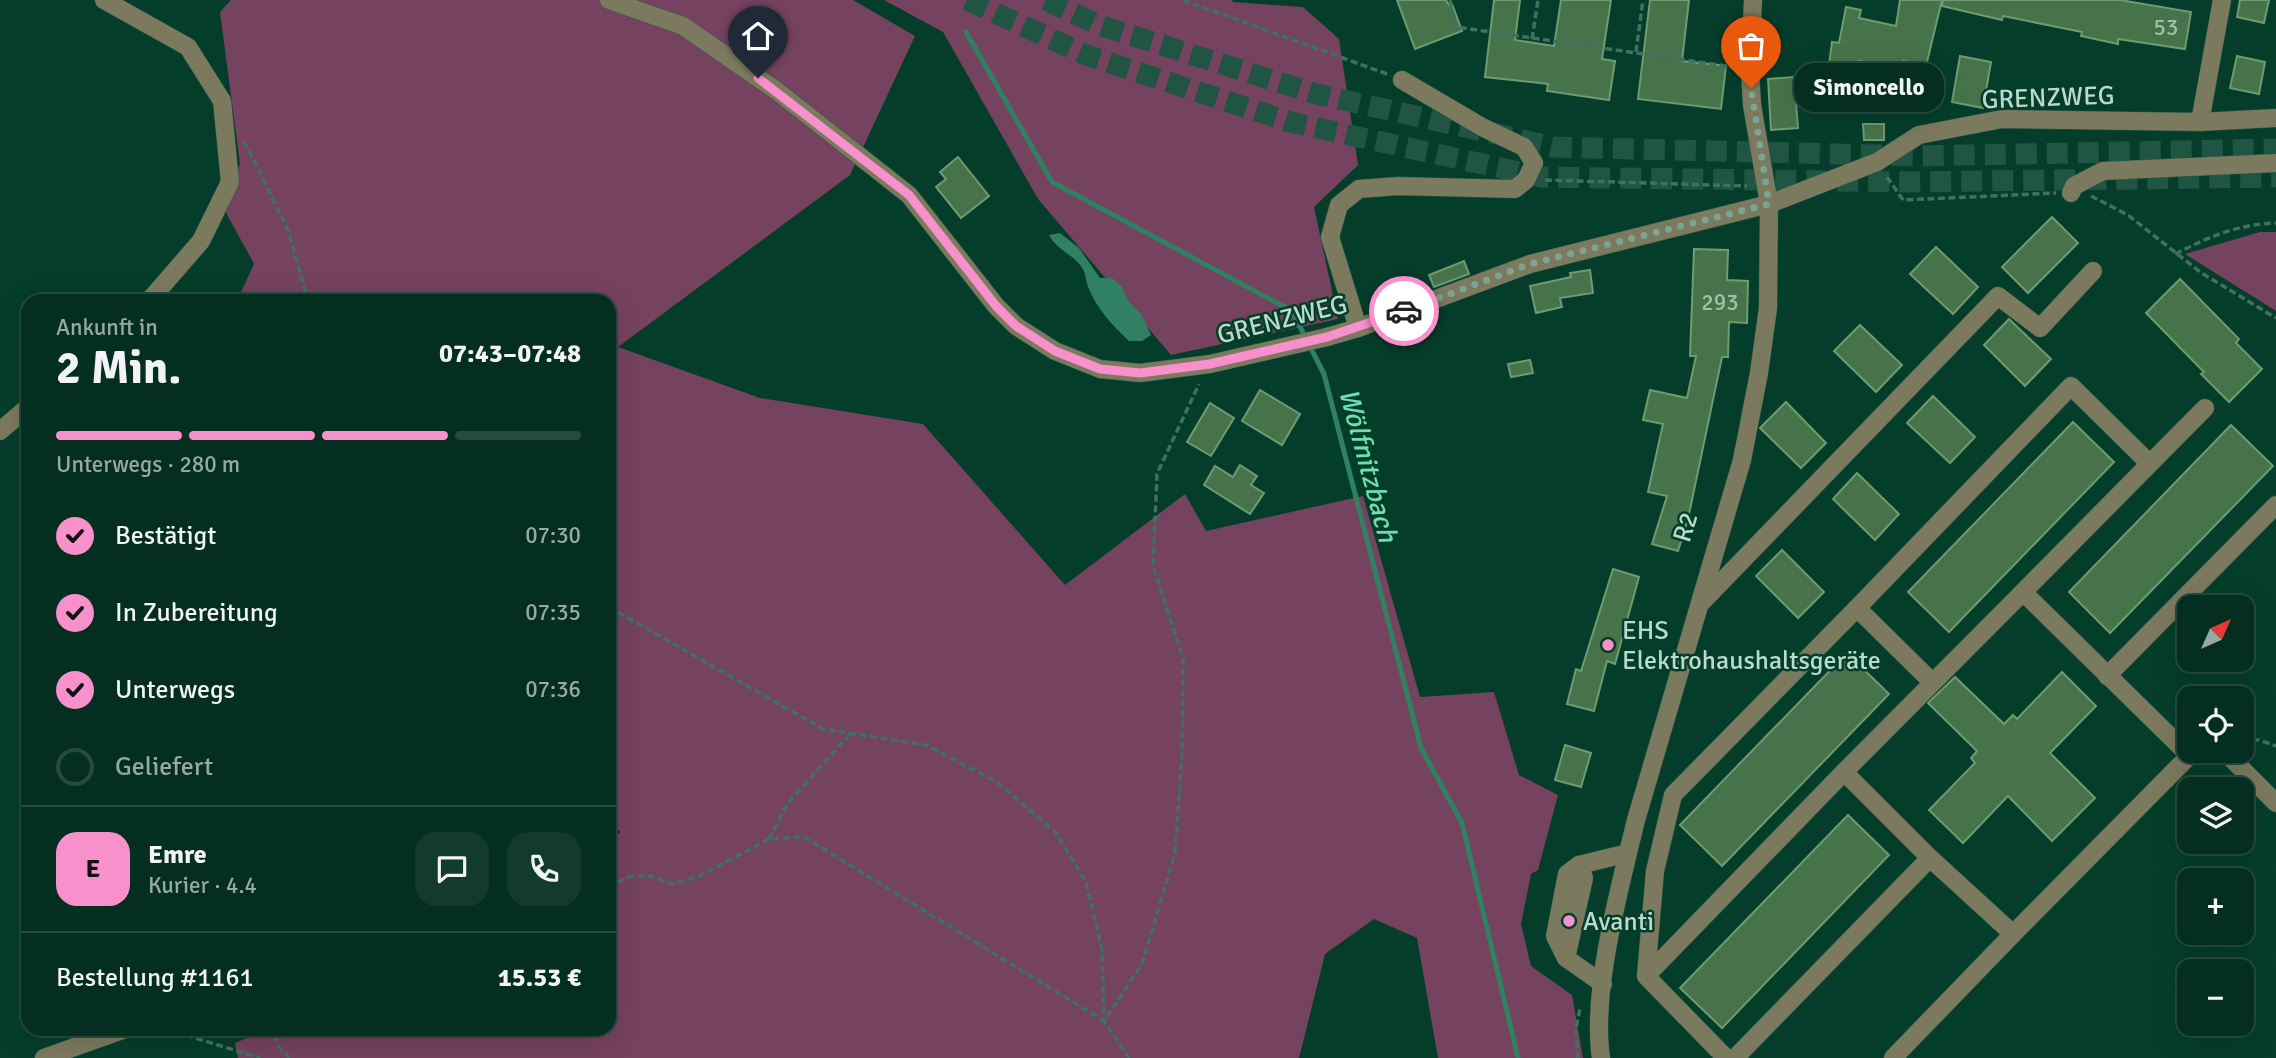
<!DOCTYPE html>
<html lang="de">
<meta charset="utf-8">
<style>
:root{--surface:#042e20;--page:#123a2d;--text:#f1f3f6;--muted:#97a8a5;--line:#254a3e;--accent:#f890cb}
body{margin:0;font-family:Signika,sans-serif;background:var(--page);color:var(--text);height:100vh;display:flex;flex-direction:column;font-size:26px;white-space:nowrap}
*{box-sizing:border-box;margin:0}
p{font-size:23px;color:var(--muted)}
.icon{flex:none;width:38px;height:38px;fill:none;stroke:currentColor;stroke-width:2;stroke-linecap:round;stroke-linejoin:round}
.map{position:relative;flex:1;overflow:hidden}
.drawer{position:absolute;left:21px;top:294px;width:595px;height:742px;display:flex;flex-direction:column;background:var(--surface);border-radius:21px;box-shadow:0 7px 28px #0002,0 0 0 2px var(--line)}
.drawer>*{flex:none}
.needle{width:46px;rotate:45deg}
.tools{position:absolute;left:2177px;top:595px;display:grid;gap:14px}
.tools a{display:grid;place-items:center;width:77px;height:77px;border-radius:14px;background:var(--surface);box-shadow:0 7px 28px #0002,0 0 0 2px var(--line);font-size:35px}
.pin{position:absolute;display:grid;place-items:center;width:60px;height:60px;color:#fff;margin:-72px -30px;border-radius:50% 50% 50% 0;rotate:-45deg;box-shadow:0 0 7px #0007}
.pin .icon{rotate:45deg}
.courier{position:absolute;display:grid;place-items:center;width:70px;height:70px;margin:-35px;border:5px solid #f890cb;border-radius:50%;background:#fff;color:#222;box-shadow:0 2px 9px #0007}
.bubble{position:absolute;height:49px;border-radius:21px;background:var(--surface);box-shadow:0 7px 28px #0002,0 0 0 2px var(--line);font-size:23px;font-weight:700;line-height:49px;text-align:center}
.head em{font-style:normal;font-weight:700}
.head div{display:flex;flex-direction:column-reverse}
.head{display:flex;align-items:center;justify-content:space-between;height:119px;padding:0 35px}
h1{font-size:46px;font-weight:700;line-height:52px}
.bar{display:grid;grid-template-columns:repeat(4,1fr);gap:10px 7px;align-content:center;height:84px;padding:0 35px}
.bar i{height:9px;border-radius:5px;background:var(--line)}
.bar .current{background:var(--accent)}
.bar p{grid-column:span 4}
.line{display:flex;align-items:center;gap:18px;padding:0 35px;border-top:2px solid var(--line)}
.line div{flex:1}
.round{display:grid;place-items:center;flex:none;width:74px;height:74px;border-radius:21px;background:var(--page)}
ol{padding:0 35px;list-style:none}
li{display:flex;align-items:center;gap:21px;height:77px}
li p{margin-inline-start:auto}
li .icon{padding:7px;border-radius:50%;background:var(--accent);color:#111;stroke-width:4}
li:last-child{color:var(--muted)}
li i{width:38px;height:38px;border:4px solid var(--line);border-radius:50%}
.map>svg:first-child{display:block}
</style>
<div class="map">
<svg width="2276" height="1058" viewBox="0 0 2276 1058">
<rect width="100%" height="100%" fill="#053d2b"/>
<g fill="#75425f">
<polygon points="231,0 853,0 915,36 850,175 618,347 760,398 923,424 1065,585 1185,494 1206,531 1363,496 1420,697 1494,692 1519,775 1558,795 1538,870 1531,874 1521,924 1531,966 1572,995 1583,1058 1438,1058 1417,938 1374,919 1325,954 1299,1058 238,1058 235,1043 269,1029 609,1029 609,840 621,832 609,824 609,301 237,301 254,264 223,207 240,164 220,12"/>
<polygon points="884,0 1232,0 1233,2 1303,7 1339,39 1358,165 1314,207 1338,319 1171,355 1038,199 943,32"/>
<polygon points="2260,232 2276,232 2276,311 2185,254"/>
</g>
<path fill="#308063" d="M 1060,233 L 1079,248 L 1100,278 L 1112,278 L 1122,287 L 1129,302 L 1142,315 L 1151,335 L 1142,341 L 1129,341 C 1112,325 1097,309 1088,287 C 1086,282 1086,276 1084,271 C 1076,255 1057,251 1049,235 Z"/>
<g fill="none" stroke-linecap="round" stroke-linejoin="round">
<polyline stroke="#308063" stroke-width="5" points="966,32 1052,182 1292,311 1324,374 1421,748 1462,823 1518,1058"/>
</g>
<g fill="#47734a" stroke="#6e9b70" stroke-width="2">
<polygon points="1397,0 1446,0 1449,5 1452,4 1462,31 1415,49"/>
<polygon points="1494,0 1520,0 1515,40 1554,46 1561,0 1611,0 1602,59 1615,61 1609,100 1547,91 1548,84 1485,77"/>
<polygon points="1650,0 1689,0 1682,61 1726,66 1721,109 1638,99"/>
<polygon points="1900,0 1942,0 1926,66 1903,61 1901,70 1859,61 1854,99 1825,95 1832,42 1839,43 1846,7 1861,10 1859,18 1896,26"/>
<polygon points="1943,0 2120,0 2191,12 2185,49 2118,39 2118,44 2081,36 2082,32 2003,16 2002,20 1942,6"/>
<polygon points="2240,0 2269,0 2264,23 2237,17"/>
<polygon points="1960,56 1991,62 1983,108 1952,102"/>
<polygon points="2237,56 2265,62 2259,94 2230,88"/>
<polygon points="1794,77 1798,128 1771,130 1768,79"/>
<polygon points="1863,124 1884,124 1884,140 1864,140"/>
<polygon points="958,157 989,196 961,218 936,187 946,179 940,172"/>
<polygon points="2052,217 2078,243 2028,293 2002,267"/>
<polygon points="1936,247 1978,287 1953,314 1910,274"/>
<polygon points="1694,249 1728,250 1727,280 1748,281 1747,323 1729,322 1728,357 1722,357 1688,519 1678,551 1652,544 1667,496 1648,492 1663,424 1643,420 1650,390 1687,398 1696,356 1690,356"/>
<polygon points="1464,261 1469,274 1434,287 1429,275"/>
<polygon points="1590,270 1593,293 1560,298 1562,307 1536,313 1530,286 1571,277 1570,273"/>
<polygon points="2180,279 2239,339 2236,343 2262,369 2229,402 2201,374 2204,372 2146,313"/>
<polygon points="2009,319 2051,359 2025,386 1984,345"/>
<polygon points="1860,325 1902,365 1876,392 1834,351"/>
<polygon points="1530,360 1533,373 1511,377 1508,364"/>
<polygon points="1260,390 1300,414 1282,445 1242,421"/>
<polygon points="1933,396 1975,437 1950,463 1907,423"/>
<polygon points="1786,402 1826,443 1801,468 1760,428"/>
<polygon points="1210,403 1234,418 1211,456 1187,442"/>
<polygon points="2073,422 2114,462 1949,632 1908,592"/>
<polygon points="2231,425 2273,466 2110,633 2069,592"/>
<polygon points="1240,465 1257,476 1251,485 1264,493 1250,514 1204,485 1215,466 1233,477"/>
<polygon points="1857,473 1899,514 1875,540 1833,499"/>
<polygon points="1782,550 1824,592 1798,618 1756,576"/>
<polygon points="1613,569 1639,577 1615,664 1607,661 1594,711 1567,704 1576,669 1581,671"/>
<polygon points="1847,653 1889,694 1722,866 1680,825"/>
<polygon points="2062,672 2096,706 2050,753 2095,798 2052,841 2008,796 1963,843 1929,810 1975,763 1971,758 1977,751 1928,703 1955,677 2004,724 2013,715 2017,719"/>
<polygon points="1565,745 1591,753 1581,787 1555,780"/>
<polygon points="1848,815 1889,855 1722,1028 1680,988"/>
</g>
<g fill="none" stroke-linecap="round" stroke-linejoin="round">
<g stroke="#205543" stroke-width="21" stroke-dasharray="21 10" stroke-linecap="butt">
<polyline points="967,0 1086,55 1290,122 1542,177 1909,182 2276,177"/>
<polyline points="1046,0 1099,25 1313,93 1554,147 1916,156 2276,149"/>
</g>
<g stroke="#265948" stroke-width="19">
<g id="minor">
<polyline points="104,0 188,47 222,101 230,182 201,241 149,301"/>
<polyline points="609,0 683,26 777,91 909,195 996,306 1016,326 1055,351 1100,369 1140,373 1210,364 1327,337 1358,328 1530,264 1769,204 1877,162 1919,135 2002,119 2200,122 2276,118"/>
<polyline points="2200,122 2222,0"/>
<polyline points="2071,193 2074,186 2103,171 2276,163"/>
<polyline points="1358,328 1330,237 1339,205 1359,189 1398,186 1515,189 1526,180 1534,163 1524,147 1482,127 1402,80"/>
<polyline points="0,431 28,407"/>
<polyline points="2023,592 2205,408"/>
<polyline points="1702,602 1998,296 2040,328 2093,271"/>
<polyline points="1857,608 2071,386 2149,463"/>
<polyline points="2107,676 2276,505"/>
<polyline points="2224,751 2276,803"/>
<polyline points="1930,858 1844,772 2023,592 2189,755"/>
<polyline points="2013,934 2194,751"/>
<polyline points="1566,958 1584,878 1579,865"/>
<polyline points="1646,976 1655,871 1673,795 1857,608 1932,682"/>
<polyline points="1603,984 1566,958 1555,936 1567,874 1579,865 1628,853"/>
<polyline points="44,1058 125,1029"/>
<path d="M 1601,1058 C 1591,991 1620,887 1636,820 L 1742,460 L 1759,373 L 1768,308 L 1769,204 L 1752,105 L 1750,70 L 1753,0"/>
<polyline points="1726,1058 1646,976 1844,772"/>
<polyline points="1735,1058 1930,858 2013,934 1893,1058"/>
</g>
</g>
<g stroke="#407160" stroke-width="3.5" stroke-dasharray="7 3.5" stroke-linecap="butt">
<polyline points="1183,0 1387,74"/>
<polyline points="1450,0 1456,27 1734,67"/>
<polyline points="1532,39 1538,0"/>
<polyline points="1636,52 1643,0"/>
<polyline points="244,141 288,230 308,301"/>
<polyline points="1887,177 1903,200 2056,193"/>
<polyline points="1545,180 1747,186"/>
<polyline points="2091,196 2128,215 2200,272 2276,318"/>
<path d="M 2175,254 C 2209,237 2238,224 2276,223"/>
<polyline points="609,607 823,729 926,745 997,782 1056,833 1086,882 1102,950 1104,1021 1129,1058"/>
<polyline points="2242,740 2259,740 2276,746"/>
<polyline points="769,839 788,803 850,734"/>
<polyline points="609,888 627,877 650,876 672,884 700,876 769,839 804,837 1104,1021 1142,964 1175,853 1182,755 1183,659 1153,565 1157,474 1199,384"/>
<polyline points="166,1029 260,1058"/>
<polyline points="284,1029 276,1034 276,1044 290,1058"/>
<polyline points="1578,1058 1576,1029 1580,1008"/>
</g>
<use href="#minor" stroke="#7b7a5e" stroke-width="18"/>
</g>
<g fill="none" stroke-linecap="round" stroke-linejoin="round">
<polyline stroke="#7ba494" stroke-width="7" stroke-dasharray="0 12.6" points="1404,311 1530,264 1769,204 1751,88"/>
<polyline stroke="#f890cb" stroke-width="9" points="758,78 909,195 996,306 1016,326 1055,351 1100,369 1140,373 1210,364 1327,337 1404,311"/>
</g>
<g fill="#f890cb" stroke="#053d2b" stroke-width="2.5">
<circle cx="1608" cy="645" r="7"/>
<circle cx="1569" cy="921" r="7"/>
</g>
<g text-anchor="middle" stroke-width="5" stroke-linejoin="round" paint-order="stroke">
<g font-size="23" fill="#9dc1ac">
<text x="2166" y="35">53</text>
<text x="1720" y="310">293</text>
</g>
<g font-size="26" fill="#badbcc" stroke="#053d2b">
<text transform="translate(2048 97) rotate(-2)" y="9">GRENZWEG</text>
<text transform="translate(1282 319) rotate(-14)" y="9">GRENZWEG</text>
<text transform="translate(1685 527) rotate(-73)" y="9">R2</text>
</g>
<g font-size="26" fill="#badbcc" stroke="#053d2b" text-anchor="start">
<text x="1622" y="639">EHS<tspan x="1622" dy="30">Elektrohaushaltsgeräte</tspan></text>
<text x="1583" y="930">Avanti</text>
</g>
<g font-size="28" font-style="italic" fill="#6eddb2" stroke="#053d2b">
<text transform="translate(1369 465) rotate(75)" y="10">Wölfnitzbach</text>
</g>
</g>
</svg>
<div class="tools">
<a><svg class="needle" viewBox="-14 -14 28 28"><path d="M0-13l5 13h-10z" fill="#e53935"/><path d="M0 13l5-13h-10z" fill="#97a8a5"/></svg></a>
<a><svg class="icon" aria-label="locate" viewBox="0 0 24 24"><circle cx="12" cy="12" r="6"/><path d="M12 2v4M12 18v4M2 12h4M18 12h4"/></svg></a>
<a><svg class="icon" aria-label="layers" viewBox="0 0 24 24"><path d="M12 4l9 5-9 5-9-5zM3 14l9 5 9-5"/></svg></a>
<a>+</a>
<a>−</a>
</div>
<div class="pin" style="left:1751px;top:88px;background:#ea580c"><svg class="icon" aria-label="bag" viewBox="0 0 24 24"><path d="M5 8h14l-1 12H6zM9 8a3 3 0 0 1 6 0"/></svg></div>
<div class="pin" style="left:758px;top:78px;background:#1f2937"><svg class="icon" aria-label="home" viewBox="0 0 24 24"><path d="M3 11l9-7 9 7M6 9v11h12V9"/></svg></div>
<div class="courier" style="left:1404px;top:311px"><svg class="icon" aria-label="car" viewBox="0 0 24 24"><path d="M5 17H2v-5l4-1 3-4h7l3 4 3 1v5h-3M9 17h6M6 11h13"/><circle cx="7" cy="17" r="2"/><circle cx="17" cy="17" r="2"/></svg></div>
<div class="bubble" style="left:1794px;top:63px;width:150px">Simoncello</div>
<section class="drawer">
<div class="head"><div><h1>2 Min.</h1><p>Ankunft in</p></div><em>07:43–07:48</em></div>
<div class="bar"><i class="current"></i><i class="current"></i><i class="current"></i><i></i><p>Unterwegs · 280 m</p></div>
<ol>
<li><svg class="icon" aria-label="check" viewBox="0 0 24 24"><path d="M5 12l5 5 9-10"/></svg>Bestätigt<p>07:30</p></li>
<li><svg class="icon" aria-label="check" viewBox="0 0 24 24"><path d="M5 12l5 5 9-10"/></svg>In Zubereitung<p>07:35</p></li>
<li><svg class="icon" aria-label="check" viewBox="0 0 24 24"><path d="M5 12l5 5 9-10"/></svg>Unterwegs<p>07:36</p></li>
<li><i></i>Geliefert</li>
</ol>
<div class="line" style="height:126px"><b class="round" style="background:var(--accent);color:#111">E</b><div><b>Emre</b><p>Kurier · 4.4</p></div><a class="round"><svg class="icon" aria-label="chat" viewBox="0 0 24 24"><path d="M4 5h16v11H9l-5 4z"/></svg></a><a class="round"><svg class="icon" aria-label="phone" viewBox="0 0 24 24"><path d="M5 4h4l2 5-3 2q2 4 5 5l2-3 5 2v4C11 20 4 13 5 4z"/></svg></a></div>
<div class="line" style="height:91px"><div>Bestellung #1161</div><b>15.53 €</b></div>
</section>
</div>
